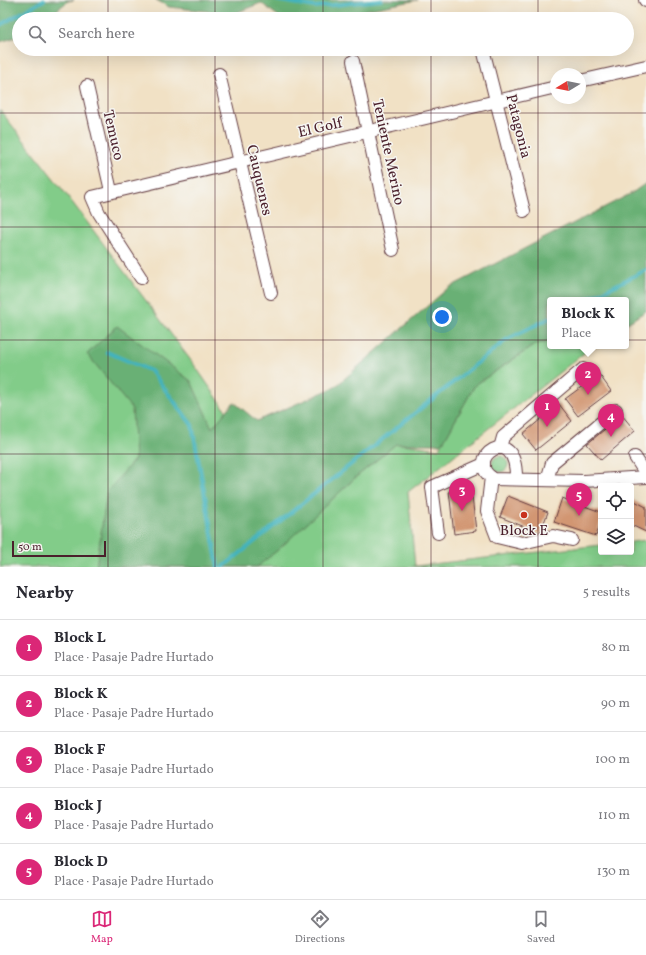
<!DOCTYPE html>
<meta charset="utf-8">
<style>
body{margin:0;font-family:Vollkorn,serif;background:#f2f2f3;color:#2b2b33}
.controls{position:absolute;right:12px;bottom:12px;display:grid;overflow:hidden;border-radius:4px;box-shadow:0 4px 16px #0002}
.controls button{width:36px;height:36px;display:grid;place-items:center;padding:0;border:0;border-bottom:1px solid #e1e1e2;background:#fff;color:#2b2b33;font:20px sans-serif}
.compass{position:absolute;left:550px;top:68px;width:36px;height:36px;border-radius:50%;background:#fff;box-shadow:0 4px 16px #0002;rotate:260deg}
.scale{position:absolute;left:12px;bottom:10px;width:94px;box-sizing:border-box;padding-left:4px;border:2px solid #4a1f2b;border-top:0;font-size:11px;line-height:14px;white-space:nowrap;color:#4a1f2b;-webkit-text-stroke:3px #f6f6f2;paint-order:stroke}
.you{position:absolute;left:442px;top:317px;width:14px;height:14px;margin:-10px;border:3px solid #fff;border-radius:50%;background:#1a73e8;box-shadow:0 0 0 6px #1a73e833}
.badge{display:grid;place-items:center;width:26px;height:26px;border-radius:50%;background:#db2777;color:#fff;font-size:13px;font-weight:700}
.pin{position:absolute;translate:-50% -33px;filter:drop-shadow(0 1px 2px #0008)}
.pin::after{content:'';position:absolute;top:21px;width:14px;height:12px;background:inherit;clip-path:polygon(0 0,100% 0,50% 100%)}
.popup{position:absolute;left:547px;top:297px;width:82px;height:52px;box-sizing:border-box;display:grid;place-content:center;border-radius:4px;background:#fff;filter:drop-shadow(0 1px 3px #0005);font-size:13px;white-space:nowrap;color:#7c7c81}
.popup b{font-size:15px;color:#2b2b33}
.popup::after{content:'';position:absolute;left:50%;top:100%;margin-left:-8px;border:8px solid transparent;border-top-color:#fff}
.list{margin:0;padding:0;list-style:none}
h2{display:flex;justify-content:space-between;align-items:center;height:52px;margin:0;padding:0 16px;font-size:17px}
h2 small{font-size:13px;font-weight:400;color:#7c7c81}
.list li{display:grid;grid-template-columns:26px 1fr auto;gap:12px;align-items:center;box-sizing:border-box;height:56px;padding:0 16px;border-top:1px solid #e1e1e2}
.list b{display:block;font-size:15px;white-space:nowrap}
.list p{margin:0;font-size:13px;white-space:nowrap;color:#7c7c81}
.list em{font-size:13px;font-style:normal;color:#7c7c81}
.icon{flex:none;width:22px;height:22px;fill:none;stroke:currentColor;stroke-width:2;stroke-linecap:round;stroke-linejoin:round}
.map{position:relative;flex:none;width:646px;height:567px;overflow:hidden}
.search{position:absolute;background:#fff;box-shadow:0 4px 16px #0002;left:12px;right:12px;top:12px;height:44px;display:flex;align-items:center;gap:10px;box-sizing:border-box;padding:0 14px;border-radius:22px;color:#7c7c81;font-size:15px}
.sheet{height:332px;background:#fff}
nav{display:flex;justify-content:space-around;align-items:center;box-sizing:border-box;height:56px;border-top:1px solid #e1e1e2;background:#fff;font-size:11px;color:#7c7c81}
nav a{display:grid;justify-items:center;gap:2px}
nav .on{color:#db2777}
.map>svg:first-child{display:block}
.green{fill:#82cc89;stroke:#66765a}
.forest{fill:#69b075;stroke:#5a6850}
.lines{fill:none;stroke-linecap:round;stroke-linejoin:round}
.stream{stroke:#43b3bd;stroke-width:4}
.building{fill:#d29672}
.minor-casing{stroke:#633c42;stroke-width:14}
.minor{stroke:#fff;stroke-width:12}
.grid{fill:none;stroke:#4a1f2b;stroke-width:1;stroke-opacity:0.55}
.poi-dot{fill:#c8321e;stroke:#f6f6f2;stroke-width:1.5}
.labels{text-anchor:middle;stroke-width:3;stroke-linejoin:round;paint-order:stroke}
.street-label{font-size:15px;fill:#4a1f2b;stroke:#f6f6f2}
.poi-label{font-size:15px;fill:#4a1f2b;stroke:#f6f6f2}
</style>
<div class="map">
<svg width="646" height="567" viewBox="0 0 646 567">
<rect width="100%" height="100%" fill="#f6f6f2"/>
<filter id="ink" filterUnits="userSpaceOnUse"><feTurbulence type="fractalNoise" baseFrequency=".025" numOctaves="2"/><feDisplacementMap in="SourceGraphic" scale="8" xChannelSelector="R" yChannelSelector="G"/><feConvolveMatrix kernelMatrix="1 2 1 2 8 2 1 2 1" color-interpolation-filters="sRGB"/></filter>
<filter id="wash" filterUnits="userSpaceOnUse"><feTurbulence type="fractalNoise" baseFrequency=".012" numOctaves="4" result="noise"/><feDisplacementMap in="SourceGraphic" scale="16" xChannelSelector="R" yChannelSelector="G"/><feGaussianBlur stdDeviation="0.9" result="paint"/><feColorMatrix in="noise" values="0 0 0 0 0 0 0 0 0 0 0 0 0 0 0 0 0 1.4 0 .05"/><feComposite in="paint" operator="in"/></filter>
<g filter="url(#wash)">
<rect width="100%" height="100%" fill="#f1e1c5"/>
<!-- green -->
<g class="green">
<polygon points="0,110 66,194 195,366 305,524 355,478 396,443 439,449 475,385 536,344 550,342 550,346 593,346 408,492 415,566 601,545 601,552 631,552 631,542 646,540 646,567 0,567"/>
<circle cx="500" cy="464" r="8"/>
</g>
<!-- forest -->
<g class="forest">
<polygon points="0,0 74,0 68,1 46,19 19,19 19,36 0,42"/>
<polygon points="156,0 418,0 319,19 282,19 261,3 233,14 169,7"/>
<polygon points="646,183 646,311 626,324 626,300 550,300 550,342 536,344 475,385 442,444 396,444 355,478 279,549 257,567 96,567 107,492 135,459 132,409 87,354 117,326 191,381 212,428 234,402 257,421 335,387 448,288 632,193"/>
</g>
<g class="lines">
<!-- stream -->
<g class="stream">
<polyline points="276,0 315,7 381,0"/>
<polyline points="0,25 44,0"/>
<polyline points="586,300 646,270"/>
<polyline points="107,352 151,371 192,425 218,567"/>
<polyline points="223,567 506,340 550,318"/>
</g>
</g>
<g id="blocks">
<!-- building -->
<g class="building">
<polygon points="599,374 611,391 578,416 565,399"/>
<polygon points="559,404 572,421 536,450 523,434"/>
<polygon points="622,415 635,431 601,460 587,444"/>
<polygon points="471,488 476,531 454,534 449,491"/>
<polygon points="508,496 548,512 540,533 500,517"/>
<polygon points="562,498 601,512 601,521 596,536 554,522"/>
<polygon points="631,499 646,507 646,532 631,525"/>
</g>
</g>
</g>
<g filter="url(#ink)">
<use href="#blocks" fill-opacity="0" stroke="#633c42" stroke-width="1"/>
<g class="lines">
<!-- minor casing -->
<g class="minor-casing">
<g id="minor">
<polyline points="645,0 646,1"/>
<polyline points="483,49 524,211"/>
<polyline points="353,61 393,250"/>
<polyline points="219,74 271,293"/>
<polyline points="580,81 646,66"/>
<polyline points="87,86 111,191"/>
<polyline points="141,278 99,213 92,197 556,87"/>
<polyline points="500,448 503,437 583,369"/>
<polyline points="635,457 646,474"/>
<polyline points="491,477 487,511 497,537 522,543 553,536 572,540"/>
<path d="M516 479C517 419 461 461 494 479L584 481 646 477"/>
<polyline points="547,480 552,463 616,410"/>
<polyline points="438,533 432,487 484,464"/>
</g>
</g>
<!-- minor -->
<use href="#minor" class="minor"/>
</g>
</g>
<!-- grid -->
<path class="grid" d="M108 0V19M215 0V19M323 0V19M431 0V19M538 0V19M108 49V567M215 49V567M323 49V567M431 49V567M538 49V567M0 113H646M0 227H646M0 340H646M0 454H646"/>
<!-- markers -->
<circle class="poi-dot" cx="524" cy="515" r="4"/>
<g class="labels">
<!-- street labels -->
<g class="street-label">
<text transform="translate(519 126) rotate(76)" y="5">Patagonia</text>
<text transform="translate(320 127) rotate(-13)" y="5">El Golf</text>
<text transform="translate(114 135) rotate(77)" y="5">Temuco</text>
<text transform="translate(389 152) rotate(78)" y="5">Teniente Merino</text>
<text transform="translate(260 180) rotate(77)" y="5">Cauquenes</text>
</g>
<!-- poi labels -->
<g class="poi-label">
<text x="524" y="535">Block E</text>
</g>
</g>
</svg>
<div class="controls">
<button><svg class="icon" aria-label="locate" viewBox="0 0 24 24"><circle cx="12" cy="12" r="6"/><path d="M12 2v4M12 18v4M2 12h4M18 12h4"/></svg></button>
<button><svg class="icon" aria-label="layers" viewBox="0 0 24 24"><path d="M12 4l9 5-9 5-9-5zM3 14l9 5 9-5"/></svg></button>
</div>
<svg class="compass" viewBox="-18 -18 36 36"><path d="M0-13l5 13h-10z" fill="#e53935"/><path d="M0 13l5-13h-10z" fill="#7c7c81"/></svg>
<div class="scale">50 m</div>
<div class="you"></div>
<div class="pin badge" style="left:547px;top:427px">1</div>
<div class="pin badge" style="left:588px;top:395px">2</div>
<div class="popup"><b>Block K</b>Place</div>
<div class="pin badge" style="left:462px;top:511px">3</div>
<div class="pin badge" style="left:611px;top:437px">4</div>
<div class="pin badge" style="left:579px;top:516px">5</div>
<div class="search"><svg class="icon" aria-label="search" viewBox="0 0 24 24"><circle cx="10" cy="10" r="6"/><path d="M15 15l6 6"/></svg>Search here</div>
</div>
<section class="sheet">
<h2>Nearby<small>5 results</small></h2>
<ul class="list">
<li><span class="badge">1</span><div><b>Block L</b><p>Place · Pasaje Padre Hurtado</p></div><em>80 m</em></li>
<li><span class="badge">2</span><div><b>Block K</b><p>Place · Pasaje Padre Hurtado</p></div><em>90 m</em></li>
<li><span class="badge">3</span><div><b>Block F</b><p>Place · Pasaje Padre Hurtado</p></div><em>100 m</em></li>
<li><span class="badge">4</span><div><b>Block J</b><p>Place · Pasaje Padre Hurtado</p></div><em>110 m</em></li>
<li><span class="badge">5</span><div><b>Block D</b><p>Place · Pasaje Padre Hurtado</p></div><em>130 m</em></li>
</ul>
</section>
<nav>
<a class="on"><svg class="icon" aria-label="map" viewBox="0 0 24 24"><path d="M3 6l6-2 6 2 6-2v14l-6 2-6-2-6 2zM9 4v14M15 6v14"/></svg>Map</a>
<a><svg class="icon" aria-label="directions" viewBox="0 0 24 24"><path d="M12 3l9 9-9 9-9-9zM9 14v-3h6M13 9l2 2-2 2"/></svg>Directions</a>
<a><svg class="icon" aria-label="saved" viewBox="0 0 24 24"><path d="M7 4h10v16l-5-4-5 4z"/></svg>Saved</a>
</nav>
